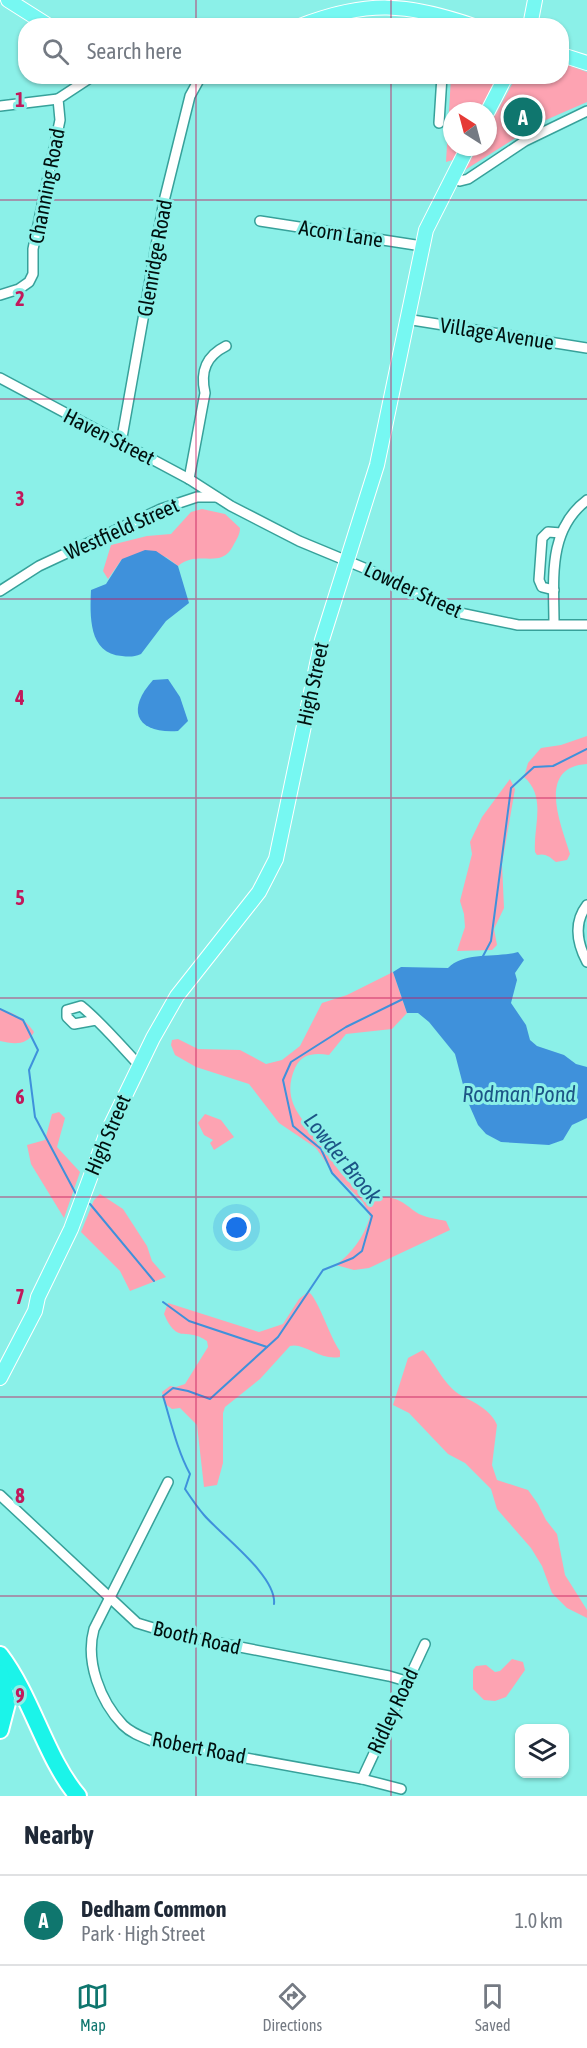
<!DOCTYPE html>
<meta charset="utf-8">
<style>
body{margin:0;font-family:"Asap Condensed",sans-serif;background:#f2f2f3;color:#1f2937}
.controls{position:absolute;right:18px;bottom:18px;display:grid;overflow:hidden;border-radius:12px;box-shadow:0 2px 4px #0004}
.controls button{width:54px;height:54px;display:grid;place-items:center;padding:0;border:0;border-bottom:2px solid #e0e1e3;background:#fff;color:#1f2937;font:30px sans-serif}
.compass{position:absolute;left:443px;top:102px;width:54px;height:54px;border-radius:50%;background:#fff;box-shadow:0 2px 4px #0004;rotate:324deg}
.you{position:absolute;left:237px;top:1228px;width:21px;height:21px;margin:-15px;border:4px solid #fff;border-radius:50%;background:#1a73e8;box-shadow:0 0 0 9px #1a73e833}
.badge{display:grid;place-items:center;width:39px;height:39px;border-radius:50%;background:#0f766e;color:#fff;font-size:20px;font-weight:700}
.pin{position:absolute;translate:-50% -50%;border:3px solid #fff;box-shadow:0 2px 6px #0006}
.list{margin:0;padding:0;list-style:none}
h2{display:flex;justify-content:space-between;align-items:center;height:78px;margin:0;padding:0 24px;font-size:26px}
h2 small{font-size:20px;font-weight:400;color:#747a83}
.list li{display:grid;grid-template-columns:39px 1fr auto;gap:18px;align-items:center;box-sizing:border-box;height:90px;padding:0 24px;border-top:2px solid #e0e1e3}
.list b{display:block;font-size:22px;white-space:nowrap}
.list p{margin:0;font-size:20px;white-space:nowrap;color:#747a83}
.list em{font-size:20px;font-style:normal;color:#747a83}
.icon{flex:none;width:33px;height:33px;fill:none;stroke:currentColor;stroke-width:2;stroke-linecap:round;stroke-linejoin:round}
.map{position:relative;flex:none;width:587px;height:1796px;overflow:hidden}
.search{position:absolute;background:#fff;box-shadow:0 2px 4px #0004;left:18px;right:18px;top:18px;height:66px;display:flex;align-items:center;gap:15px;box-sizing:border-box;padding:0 21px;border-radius:24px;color:#747a83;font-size:22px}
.sheet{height:168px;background:#fff}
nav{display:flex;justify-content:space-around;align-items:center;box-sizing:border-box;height:84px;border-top:2px solid #e0e1e3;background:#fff;font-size:16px;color:#747a83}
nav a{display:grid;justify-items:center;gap:3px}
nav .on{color:#0f766e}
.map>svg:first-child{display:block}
.green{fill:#fda3b2}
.water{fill:#3f91db}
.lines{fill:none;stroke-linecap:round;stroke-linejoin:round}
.stream{stroke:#3f91db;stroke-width:2}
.minor-casing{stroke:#37a19a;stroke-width:12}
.primary-casing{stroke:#fff;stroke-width:16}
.motorway-casing{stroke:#fff;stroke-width:20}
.minor{stroke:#fff;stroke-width:9}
.primary{stroke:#76f8f2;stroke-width:14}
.motorway{stroke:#1bf4e9;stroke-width:16}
.grid{fill:none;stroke:#c2185b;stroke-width:1.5;stroke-opacity:0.55}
.labels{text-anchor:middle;stroke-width:6;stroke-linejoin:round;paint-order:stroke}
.street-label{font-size:21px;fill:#00100f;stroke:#8bf0e8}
.water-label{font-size:22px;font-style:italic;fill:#1c5586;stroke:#8bf0e8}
.grid-label{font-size:20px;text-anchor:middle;font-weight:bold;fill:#c2185b;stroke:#8bf0e8;stroke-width:6;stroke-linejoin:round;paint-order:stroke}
</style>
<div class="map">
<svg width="587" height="1796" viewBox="0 0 587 1796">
<rect width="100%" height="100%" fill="#8bf0e8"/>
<!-- green -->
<g class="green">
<polygon points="562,63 587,72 587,102 539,123 465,170 478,147 488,147 488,128 516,77 562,76"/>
<polygon points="451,77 497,77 479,111 452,111 452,147 460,147 453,160 446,162"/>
<path d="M202 509 225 514 240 528C240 535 236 540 233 546 221 570 198 549 178 566L166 557 122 559 108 579 103 571 111 545 147 536 171 534 191 512Z"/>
<path d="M587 736V764C536 767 561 825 570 854L567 860 556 862C549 856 545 853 537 855L535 852C533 827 547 797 524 777L528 763 541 748 561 745Z"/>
<polygon points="510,779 515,789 502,864 504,908 494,929 497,945 492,950 457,951 465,927 464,914 460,901 472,854 470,842 482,817"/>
<path d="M393 972 407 1013 392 1029 346 1034 329 1055C315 1053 302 1053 295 1068 280 1102 304 1121 323 1143 328 1149 330 1157 334 1164 341 1174 352 1186 362 1194 370 1201 382 1195 392 1198 404 1201 409 1208 419 1214 427 1218 438 1219 446 1221L450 1230 369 1268 354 1270 336 1265C352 1253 364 1237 370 1217L363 1202 334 1174 316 1148 279 1123 249 1084 196 1067 175 1055 171 1045 172 1040 178 1039 198 1049 240 1050 266 1064 282 1060 300 1046 322 1003 347 995Z"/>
<path d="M0 1009C15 1013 25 1019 34 1032 27 1046 13 1044 0 1041Z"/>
<polygon points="59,1112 65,1118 57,1147 80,1172 64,1218 31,1164 27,1145 45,1140 52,1114"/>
<polygon points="205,1114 221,1120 234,1137 214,1150 210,1143 213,1140 204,1135 198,1123"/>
<polygon points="100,1194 123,1209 147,1246 152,1261 166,1277 130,1291 120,1271 81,1232 94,1200"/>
<path d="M308 1292C317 1295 330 1338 340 1351V1357C320 1361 304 1342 290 1346L260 1379 225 1407 223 1413V1463L217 1485 204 1487 197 1425 180 1408 172 1409 165 1404 162 1392 170 1386 176 1387 185 1384 208 1347 207 1341C186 1326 178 1346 164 1314L168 1303 259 1332 283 1324 299 1299Z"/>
<path d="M423 1350C436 1364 444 1386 462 1396 474 1402 492 1411 497 1425L492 1465 497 1480 528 1490 538 1504 546 1520 557 1534 565 1575 587 1610V1618L567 1608 552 1593 542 1566 531 1548 497 1509 491 1489 465 1463 448 1454 409 1413 393 1405 408 1358Z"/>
<polygon points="512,1659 523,1662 525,1670 506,1697 495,1701 484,1700 473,1689 473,1670 476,1666 486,1665 495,1672 500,1671"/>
</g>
<!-- water -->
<g class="water">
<path d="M145 550 156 551 178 566 189 603 166 621 141 654C134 657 129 657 122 656 88 654 90 615 91 590L106 584 122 559Z"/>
<path d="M168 679 180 697 188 721 178 731C137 734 125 711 153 680Z"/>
<path d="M518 952 524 960 515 973 517 980 511 1003 526 1025 530 1040 537 1046 564 1055 576 1064 587 1067V1118L572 1125 563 1140 549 1145 501 1142 486 1134 478 1125 467 1100 455 1054 429 1022 418 1013H407L393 972 401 967 448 968C464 951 497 958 518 952Z"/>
</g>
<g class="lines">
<!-- stream -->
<g class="stream">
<polyline points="482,958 491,941 511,788 534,767 553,766 587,749"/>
<polyline points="0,1009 23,1020 38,1050 29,1070 35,1117 76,1194"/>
<polyline points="90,1204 154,1281"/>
<polyline points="163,1302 189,1321 267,1347"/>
<path d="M274 1604C277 1576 222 1536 204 1515 197 1507 191 1498 185 1489L190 1474C177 1450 171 1422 163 1396L173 1388 188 1391 210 1399 278 1337 323 1270 353 1258 362 1251 372 1216 332 1173 321 1149 293 1126 283 1080 291 1062 346 1027 403 999"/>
</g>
<!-- minor casing -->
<g class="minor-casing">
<g id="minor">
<polyline points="0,106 58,99"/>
<polyline points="439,123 442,76"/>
<polyline points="451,178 460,181 468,179 525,141 587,111"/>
<polyline points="260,221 422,246"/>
<polyline points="0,295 19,289 29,282 33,274 33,249 60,120 58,99 93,76"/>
<polyline points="406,319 587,348"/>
<polyline points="0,378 189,479 231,506 299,541 393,580 455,612 518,625 587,625"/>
<polyline points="121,443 164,201 190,96 201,76"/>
<path d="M189 479 205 393C200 371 206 356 226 346"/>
<polyline points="554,590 542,587 539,580 542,538 548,532 561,533"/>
<polyline points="0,591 39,566 161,509 197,497 216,497"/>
<path d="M554 624C554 580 547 530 587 500"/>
<path d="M587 905C573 923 577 943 587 962"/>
<path d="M96 1020 74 1024 67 1017V1010L81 1006C102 1023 120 1045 139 1065"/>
<path d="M168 1482 94 1629C85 1661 100 1701 123 1725 131 1733 142 1737 152 1741L362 1779 401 1789"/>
<polyline points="0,1495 137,1623 173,1634 389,1676 406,1681"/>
<polyline points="362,1779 425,1644"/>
</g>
</g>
<!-- primary casing -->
<g class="primary-casing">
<g id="primary">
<polyline points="8,0 49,26"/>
<path d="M300 26C367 0 407 3 474 26"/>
<polyline points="530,26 535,0"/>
<polyline points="562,55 587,63"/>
<polyline points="488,111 506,76"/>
<polyline points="0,1378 35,1311 38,1297 71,1229 106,1135 153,1038 177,996 259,892 276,859 322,640 377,465 426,230 468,147"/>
</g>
</g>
<!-- motorway casing -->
<g class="motorway-casing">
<g id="motorway">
<path d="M0 1655C32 1697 46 1759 78 1796"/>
<polyline points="0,1673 7,1703 0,1730"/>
</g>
</g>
<!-- minor -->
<use href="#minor" class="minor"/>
<!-- primary -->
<use href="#primary" class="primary"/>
<!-- motorway -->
<use href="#motorway" class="motorway"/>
</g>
<!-- grid -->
<path class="grid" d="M196 0V26M391 0V26M196 76V1796M391 76V1796M0 200H587M0 399H587M0 599H587M0 798H587M0 998H587M0 1197H587M0 1397H587M0 1596H587"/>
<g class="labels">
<!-- street labels -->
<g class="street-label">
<text transform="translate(47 186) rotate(-79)" y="7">Channing Road</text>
<text transform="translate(341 234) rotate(9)" y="7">Acorn Lane</text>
<text transform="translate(155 258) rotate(-80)" y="7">Glenridge Road</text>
<text transform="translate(497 334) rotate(9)" y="7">Village Avenue</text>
<text transform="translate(109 437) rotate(27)" y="7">Haven Street</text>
<text transform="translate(122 529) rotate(-24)" y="7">Westfield Street</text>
<text transform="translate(413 590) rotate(25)" y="7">Lowder Street</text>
<text transform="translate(313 684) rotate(-78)" y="7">High Street</text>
<text transform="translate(108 1135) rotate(-67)" y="7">High Street</text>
<text transform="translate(197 1638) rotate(13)" y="7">Booth Road</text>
<text transform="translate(393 1711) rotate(-65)" y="7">Ridley Road</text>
<text transform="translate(199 1748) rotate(11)" y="7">Robert Road</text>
</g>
<!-- water labels -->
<g class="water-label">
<text x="519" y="1102">Rodman Pond</text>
<text transform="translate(343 1158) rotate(51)" y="8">Lowder Brook</text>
</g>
</g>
<g class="grid-label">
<text x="20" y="107">1</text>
<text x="20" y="306">2</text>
<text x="20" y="506">3</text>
<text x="20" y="705">4</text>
<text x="20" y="905">5</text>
<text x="20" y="1104">6</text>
<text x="20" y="1304">7</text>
<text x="20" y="1503">8</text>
<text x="20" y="1703">9</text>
</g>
</svg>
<div class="controls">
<button><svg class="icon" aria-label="layers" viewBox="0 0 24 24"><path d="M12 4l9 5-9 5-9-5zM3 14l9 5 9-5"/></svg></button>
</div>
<svg class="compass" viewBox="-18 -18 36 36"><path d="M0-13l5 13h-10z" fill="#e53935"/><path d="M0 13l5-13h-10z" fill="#747a83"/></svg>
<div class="you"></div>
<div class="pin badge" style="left:523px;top:117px">A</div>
<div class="search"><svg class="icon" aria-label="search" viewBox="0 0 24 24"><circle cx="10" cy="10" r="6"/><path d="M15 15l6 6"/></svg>Search here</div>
</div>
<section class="sheet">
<h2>Nearby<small></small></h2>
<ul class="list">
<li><span class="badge">A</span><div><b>Dedham Common</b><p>Park · High Street</p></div><em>1.0 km</em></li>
</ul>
</section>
<nav>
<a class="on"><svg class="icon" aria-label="map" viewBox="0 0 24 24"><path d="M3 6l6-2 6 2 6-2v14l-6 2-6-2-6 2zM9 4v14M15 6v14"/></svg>Map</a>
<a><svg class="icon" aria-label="directions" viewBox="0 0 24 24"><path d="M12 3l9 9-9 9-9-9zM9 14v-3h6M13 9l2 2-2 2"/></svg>Directions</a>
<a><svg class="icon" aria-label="saved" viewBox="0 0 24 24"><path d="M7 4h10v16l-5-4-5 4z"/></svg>Saved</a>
</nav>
